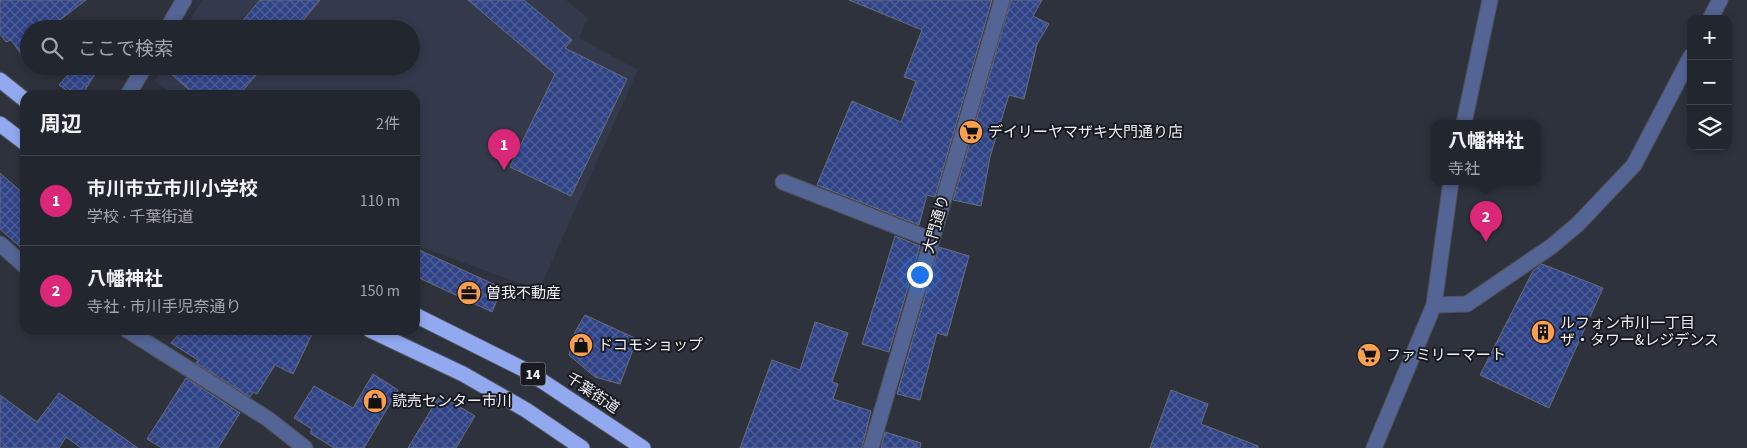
<!DOCTYPE html>
<html lang="ja">
<meta charset="utf-8">
<style>
body{margin:0;font-family:"Source Sans 3","Noto Sans JP",sans-serif;background:#2e323a;color:#f1f3f6}
.controls{position:absolute;right:15px;top:15px;display:grid;overflow:hidden;border-radius:10px;box-shadow:0 2px 8px #0003}
.controls button{width:45px;height:45px;display:grid;place-items:center;padding:0;border:0;border-bottom:1px solid #3f434a;background:#22262e;color:#f1f3f6;font:25px sans-serif}
.you{position:absolute;left:919px;top:274px;width:18px;height:18px;margin:-12px;border:4px solid #fff;border-radius:50%;background:#1a73e8;box-shadow:0 0 0 8px #1a73e833}
.badge{display:grid;place-items:center;width:32px;height:32px;border-radius:50%;background:#db2777;color:#fff;font-size:16px;font-weight:700}
.pin{position:absolute;translate:-50% -41px;filter:drop-shadow(0 1px 2px #0008)}
.pin::after{content:'';position:absolute;top:26px;width:18px;height:15px;background:inherit;clip-path:polygon(0 0,100% 0,50% 100%)}
.popup{position:absolute;left:1431px;top:120px;width:110px;height:65px;box-sizing:border-box;display:grid;place-content:center;border-radius:10px;background:#22262e;filter:drop-shadow(0 1px 4px #0005);font-size:16px;white-space:nowrap;color:#a2a5aa}
.popup b{font-size:19px;color:#f1f3f6}
.popup::after{content:'';position:absolute;left:50%;top:100%;margin-left:-10px;border:10px solid transparent;border-top-color:#22262e}
.list{margin:0;padding:0;list-style:none}
h2{display:flex;justify-content:space-between;align-items:center;height:65px;margin:0;padding:0 20px;font-size:21px}
h2 small{font-size:16px;font-weight:400;color:#a2a5aa}
.list li{display:grid;grid-template-columns:32px 1fr auto;gap:15px;align-items:center;box-sizing:border-box;height:90px;padding:0 20px;border-top:1px solid #3f434a}
.list b{display:block;font-size:19px;white-space:nowrap}
.list p{margin:0;font-size:16px;white-space:nowrap;color:#a2a5aa}
.list em{font-size:16px;font-style:normal;color:#a2a5aa}
.icon{flex:none;width:28px;height:28px;fill:none;stroke:currentColor;stroke-width:2;stroke-linecap:round;stroke-linejoin:round}
.map{position:relative;flex:none;width:1747px;height:448px;overflow:hidden}
.search{position:absolute;background:#22262e;box-shadow:0 2px 8px #0003;left:20px;top:20px;width:400px;height:55px;display:flex;align-items:center;gap:12px;box-sizing:border-box;padding:0 18px;border-radius:28px;color:#a2a5aa;font-size:19px}
.panel{position:absolute;background:#22262e;box-shadow:0 2px 8px #0003;left:20px;top:90px;width:400px;height:245px;border-radius:15px}
.map>svg:first-child{display:block}
.built{fill:#343a4b}
.building{fill:url(#building-cross-hatch);stroke:#686d79}
.lines{fill:none;stroke-linecap:round;stroke-linejoin:round}
.minor-casing{stroke:#4d515b;stroke-width:17}
.highway-casing{stroke:#4d515b;stroke-width:17}
.minor{stroke:#546494;stroke-width:15}
.highway{stroke:#92a9f0;stroke-width:15}
.labels{text-anchor:middle;stroke-width:4;stroke-linejoin:round;paint-order:stroke}
.shield{fill:#181a1f;stroke:#aeb0b7;stroke-width:1}
.shield-label{font-size:14px;font-weight:bold;fill:#eef1f8}
.poi-label{font-size:15px;fill:#eef1f8;stroke:#181a1f;text-anchor:start}
.street-label{font-size:15px;fill:#eef1f8;stroke:#181a1f}
</style>
<div class="map">
<svg width="1747" height="448" viewBox="0 0 1747 448">
<defs>
<pattern id="building-cross-hatch" width="8" height="8" patternUnits="userSpaceOnUse" patternTransform="scale(1.25)"><rect width="8" height="8" fill="#314387"/><path d="M0 0l8 8M0 8l8-8" fill="none" stroke="#4f5f99"/></pattern>
</defs>
<rect width="100%" height="100%" fill="#2e323d"/>
<!-- built -->
<polygon class="built" points="202,0 566,0 588,18 579,38 638,70 539,290 415,245 415,95 174,95 155,81 163,66 411,66 411,29 185,29"/>
<!-- building -->
<g class="building">
<polygon points="0,0 86,0 48,29 29,29 29,65 11,40 6,42 0,34"/>
<polygon points="260,0 320,0 296,29 236,29"/>
<polygon points="468,0 524,0 572,40 565,48 627,79 571,196 510,167 555,74"/>
<polygon points="849,0 992,0 935,197 927,195 919,225 817,185 852,101 901,122 916,81 904,77 922,30"/>
<polygon points="1011,0 1042,0 1033,16 1049,24 1037,44 1024,99 1009,95 990,157 981,206 953,200"/>
<polygon points="76,66 100,66 82,95 74,95 59,85"/>
<polygon points="162,66 264,66 239,95 195,95"/>
<polygon points="0,173 25,195 25,251 0,229"/>
<polygon points="895,236 920,246 889,352 862,344"/>
<polygon points="939,247 969,256 947,336 937,333 920,400 897,394"/>
<polygon points="415,248 502,288 492,312 415,276"/>
<polygon points="1542,264 1603,288 1549,408 1480,375 1533,271"/>
<polygon points="585,315 637,339 620,384 595,377 569,355 575,332"/>
<polygon points="815,322 848,333 832,382 838,384 833,399 871,411 862,448 740,448 772,360 800,370"/>
<polygon points="183,330 314,330 293,374 275,365 257,394 253,392 250,397 196,363 198,360 171,343"/>
<polygon points="373,374 398,390 364,448 334,448 310,433 312,429 294,418 314,386 353,408"/>
<polygon points="186,378 240,413 218,448 162,448 147,439"/>
<polygon points="1171,390 1208,404 1201,424 1258,446 1258,448 1150,448"/>
<polygon points="59,393 138,448 81,448 66,437 59,448 0,448 0,395 37,422"/>
<polygon points="440,395 475,416 456,448 408,448"/>
<polygon points="885,432 921,443 920,448 881,448"/>
</g>
<g class="lines">
<!-- minor casing -->
<g class="minor-casing">
<g id="minor">
<polyline points="1710,19 1720,0"/>
<polyline points="167,29 184,0"/>
<polyline points="128,95 145,66"/>
<polyline points="1464,123 1490,0"/>
<polyline points="783,182 932,240"/>
<polyline points="0,244 25,266"/>
<polyline points="1434,305 1467,304 1552,246 1578,224 1634,165 1691,56"/>
<polyline points="127,330 268,419 305,448"/>
<polyline points="871,448 1002,0"/>
<polyline points="1374,448 1434,305 1451,181"/>
</g>
</g>
<!-- highway casing -->
<g class="highway-casing">
<g id="highway">
<polyline points="0,80 25,100"/>
<polyline points="0,124 25,143"/>
<polyline points="415,315 527,371 643,448"/>
<polyline points="370,330 463,374 526,410 582,448"/>
</g>
</g>
<!-- minor -->
<use href="#minor" class="minor"/>
<!-- highway -->
<use href="#highway" class="highway"/>
</g>
<!-- icons -->
<defs>
<g id="supermarket-disc" transform="scale(1.25)"><circle r="9.5" fill="#fa9f4e" stroke="#181a1f"/><path d="M-6-5.5h2.5l.6 2H6L4.5 2H-2.5L-4.4-4H-6ZM-1.5 3.2a1.3 1.3 0 1 0 .1 0ZM3 3.2a1.3 1.3 0 1 0 .1 0Z" fill="#111"/></g>
<g id="office-disc" transform="scale(1.25)"><circle r="9.5" fill="#fa9f4e" stroke="#181a1f"/><path d="M-6-3h4V-5.5h4V-3h4V5H-6ZM-1-4.5V-3h2v-1.5ZM-6 0V1H6V0Z" fill="#111"/></g>
<g id="building-disc" transform="scale(1.25)"><circle r="9.5" fill="#fa9f4e" stroke="#181a1f"/><path d="M-4-6H4V6H1V3H-1V6H-4ZM-2.5-4.3h1.7v1.8h-1.7ZM.8-4.3h1.7v1.8H.8ZM-2.5-1h1.7V.8h-1.7ZM.8-1h1.7V.8H.8Z" fill="#111"/></g>
<g id="shop-disc" transform="scale(1.25)"><circle r="9.5" fill="#fa9f4e" stroke="#181a1f"/><path d="M-5-2.5h2.3a2.7 3.5 0 0 1 5.4 0H5L5.5 6h-11ZM-1.5-2.5h3a1.5 2.3 0 0 0-3 0Z" fill="#111"/></g>
</defs>
<g fill-rule="evenodd">
<use href="#supermarket-disc" x="971" y="132"/>
<use href="#office-disc" x="469" y="293"/>
<use href="#building-disc" x="1543" y="332"/>
<use href="#shop-disc" x="581" y="345"/>
<use href="#supermarket-disc" x="1369" y="355"/>
<use href="#shop-disc" x="375" y="401"/>
</g>
<g class="labels">
<!-- shield labels -->
<rect class="shield" x="520.5" y="362.5" width="25" height="23" rx="4"/>
<g class="shield-label">
<text x="533" y="379">14</text>
</g>
<!-- poi labels -->
<g class="poi-label">
<text x="988" y="137">デイリーヤマザキ大門通り店</text>
<text x="486" y="298">曽我不動産</text>
<text x="1560" y="328">ルフォン市川一丁目<tspan x="1560" dy="17">ザ・タワー&amp;レジデンス</tspan></text>
<text x="598" y="350">ドコモショップ</text>
<text x="1386" y="360">ファミリーマート</text>
<text x="392" y="406">読売センター市川</text>
</g>
<!-- street labels -->
<g class="street-label">
<text transform="translate(936 224) rotate(-74)" y="5">大門通り</text>
<text transform="translate(593 393) rotate(34)" y="5">千葉街道</text>
</g>
</g>
</svg>
<div class="controls">
<button>+</button>
<button>−</button>
<button><svg class="icon" aria-label="layers" viewBox="0 0 24 24"><path d="M12 4l9 5-9 5-9-5zM3 14l9 5 9-5"/></svg></button>
</div>
<div class="you"></div>
<div class="pin badge" style="left:504px;top:170px">1</div>
<div class="pin badge" style="left:1486px;top:242px">2</div>
<div class="popup"><b>八幡神社</b>寺社</div>
<div class="search"><svg class="icon" aria-label="search" viewBox="0 0 24 24"><circle cx="10" cy="10" r="6"/><path d="M15 15l6 6"/></svg>ここで検索</div>
<section class="panel">
<h2>周辺<small>2件</small></h2>
<ul class="list">
<li><span class="badge">1</span><div><b>市川市立市川小学校</b><p>学校 · 千葉街道</p></div><em>110 m</em></li>
<li><span class="badge">2</span><div><b>八幡神社</b><p>寺社 · 市川手児奈通り</p></div><em>150 m</em></li>
</ul>
</section>
</div>
